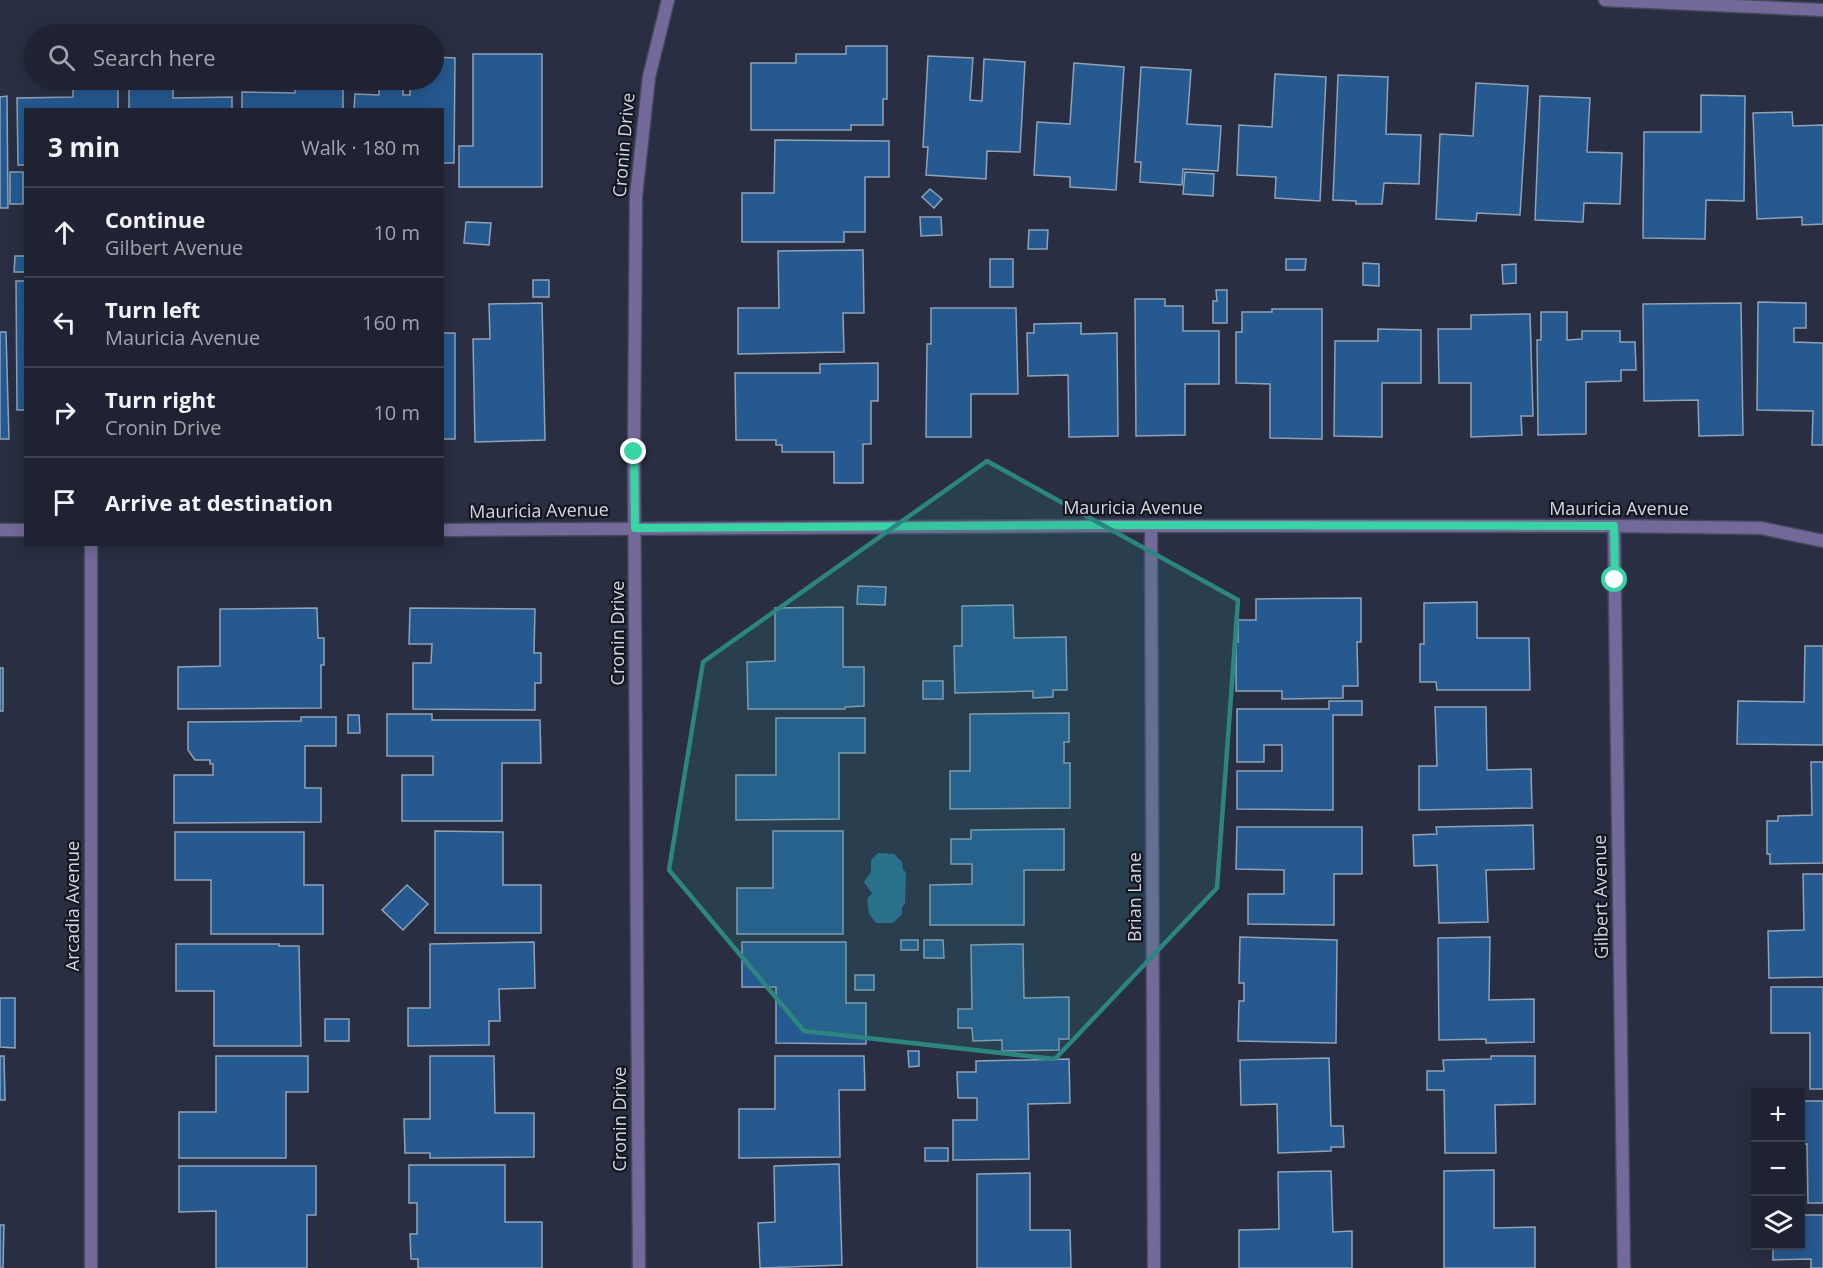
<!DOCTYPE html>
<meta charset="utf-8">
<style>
body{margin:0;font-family:"Open Sans",sans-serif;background:#272a3a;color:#f1f3f6}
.controls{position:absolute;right:18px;bottom:18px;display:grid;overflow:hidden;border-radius:0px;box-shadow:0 3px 15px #0003}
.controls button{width:54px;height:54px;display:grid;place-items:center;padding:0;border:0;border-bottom:2px solid #3c3f4d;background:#1f2232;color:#f1f3f6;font:30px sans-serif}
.stop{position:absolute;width:18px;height:18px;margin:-14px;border:4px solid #39d4a5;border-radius:50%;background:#fff}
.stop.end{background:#39d4a5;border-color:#fff;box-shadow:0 2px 6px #0008}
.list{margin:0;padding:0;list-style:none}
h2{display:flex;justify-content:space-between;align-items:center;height:78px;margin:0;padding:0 24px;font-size:26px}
h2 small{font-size:20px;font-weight:400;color:#a1a4ac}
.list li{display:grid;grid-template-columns:39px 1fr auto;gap:18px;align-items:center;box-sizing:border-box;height:90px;padding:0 24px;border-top:2px solid #3c3f4d}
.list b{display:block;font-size:22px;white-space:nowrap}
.list p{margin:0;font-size:20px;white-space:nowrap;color:#a1a4ac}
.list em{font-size:20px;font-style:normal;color:#a1a4ac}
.icon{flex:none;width:33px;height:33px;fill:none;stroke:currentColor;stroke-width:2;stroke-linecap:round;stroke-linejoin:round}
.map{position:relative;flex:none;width:1823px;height:1268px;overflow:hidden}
.search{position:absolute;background:#1f2232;box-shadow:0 3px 15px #0003;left:24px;top:24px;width:420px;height:66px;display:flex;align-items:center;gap:15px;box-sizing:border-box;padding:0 21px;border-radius:33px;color:#a1a4ac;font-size:22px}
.panel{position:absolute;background:#1f2232;box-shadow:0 3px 15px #0003;left:24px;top:108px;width:420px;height:438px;border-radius:0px}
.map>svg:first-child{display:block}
.water{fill:#286d8c}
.building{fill:#25598f;stroke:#8ea2b8;stroke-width:1.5}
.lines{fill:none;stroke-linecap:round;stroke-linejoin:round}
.minor-casing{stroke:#44495d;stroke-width:15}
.tertiary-casing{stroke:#44495d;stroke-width:15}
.minor{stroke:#746a99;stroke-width:12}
.tertiary{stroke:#746a99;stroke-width:12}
.route{stroke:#39d4a5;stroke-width:8}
.marked{fill:#2c8580;fill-opacity:0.2;stroke:#2c8580;stroke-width:4.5;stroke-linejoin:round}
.labels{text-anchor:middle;stroke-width:4.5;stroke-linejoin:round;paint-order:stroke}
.street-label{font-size:18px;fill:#d3d7e5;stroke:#141720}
</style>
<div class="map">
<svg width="1823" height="1268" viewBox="0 0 1823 1268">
<rect width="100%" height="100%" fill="#292e43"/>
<!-- water -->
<polygon class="water" points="878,853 894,854 902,862 903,869 906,873 905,904 902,907 902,914 893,923 876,923 869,914 867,899 872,893 864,882 871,872 871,860"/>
<!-- building -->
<g class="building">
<polygon points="846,46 887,46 887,99 883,99 883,125 851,125 851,130 751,130 751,63 796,63 796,54 846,54"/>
<polygon points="473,54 542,54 542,187 459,187 459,146 473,146"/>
<polygon points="928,56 973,58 970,100 982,101 984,59 1025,62 1020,152 987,151 986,179 926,175 928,147 923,147"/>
<polygon points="434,57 455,58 454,163 442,163 442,110 354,110 355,94 379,95 379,88 403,88 403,95 410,95 410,80 434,80"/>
<polygon points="1074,63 1124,67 1116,190 1070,187 1070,177 1034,175 1037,122 1070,124"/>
<polygon points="1141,67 1191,70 1187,124 1221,126 1218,171 1183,169 1182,185 1140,182 1141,162 1135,162"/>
<polygon points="1275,74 1326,77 1320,201 1275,198 1276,177 1237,175 1239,125 1272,127"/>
<polygon points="1338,75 1388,77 1386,134 1421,135 1419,184 1384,183 1382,204 1356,204 1356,201 1333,200"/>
<polygon points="73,80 118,80 118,110 26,110 26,165 18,165 17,98 73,97"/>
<polygon points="129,80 173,80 173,98 232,97 232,110 129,110"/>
<polygon points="295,80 343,80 343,110 242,110 242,92 295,93"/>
<polygon points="1476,83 1528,86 1520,215 1477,213 1476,221 1436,219 1440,134 1473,136"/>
<polygon points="1701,95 1745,96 1744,201 1706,200 1705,239 1643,238 1644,132 1701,132"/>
<polygon points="7,96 8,208 0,208 0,97"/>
<polygon points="1540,96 1590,98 1587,152 1622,153 1620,204 1584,203 1583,222 1535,220"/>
<polygon points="1792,112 1793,126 1823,125 1823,224 1802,225 1802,217 1757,219 1753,113"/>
<polygon points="775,140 889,141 889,177 865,177 865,232 844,232 844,242 742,242 742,193 774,193"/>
<rect x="10" y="172" width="13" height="32"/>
<polygon points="1185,172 1214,174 1213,196 1183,194"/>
<polygon points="930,189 942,199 934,208 922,197"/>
<polygon points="920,217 941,217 942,235 921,236"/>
<polygon points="466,222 491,223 489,245 464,243"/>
<polygon points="1029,230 1048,230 1047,249 1028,249"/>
<polygon points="863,250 864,313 843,313 844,352 738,354 738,308 779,308 778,251"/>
<polygon points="15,256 26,256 26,272 14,272"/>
<rect x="990" y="259" width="23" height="28"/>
<polygon points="1286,259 1306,259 1305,270 1286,270"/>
<polygon points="1363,263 1379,264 1379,286 1363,285"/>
<polygon points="1516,264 1516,283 1503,284 1502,265"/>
<rect x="533" y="280" width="16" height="17"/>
<polygon points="16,281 26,281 26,410 17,410"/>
<polygon points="1216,290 1227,290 1227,323 1213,323 1213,301 1217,301"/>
<polygon points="1135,299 1165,299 1165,306 1183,306 1183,331 1219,331 1219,384 1185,384 1185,435 1136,436"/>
<polygon points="1758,302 1806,303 1806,328 1794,328 1794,342 1823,343 1823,445 1812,445 1813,411 1757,410"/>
<polygon points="542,303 545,440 475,442 473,339 490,339 489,304"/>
<polygon points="1741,303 1743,435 1699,436 1698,400 1644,401 1643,304"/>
<polygon points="931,308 1016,308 1018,394 971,394 971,437 926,437 927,344 931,344"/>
<polygon points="1272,309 1322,309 1322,439 1270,438 1270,384 1236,383 1236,332 1242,332 1242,312 1272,312"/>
<polygon points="1541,312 1567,312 1567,340 1582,339 1582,331 1620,331 1620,342 1635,342 1636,370 1621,370 1621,381 1586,382 1586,434 1538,435 1537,340 1541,340"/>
<polygon points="1530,314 1533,416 1521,416 1522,435 1471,437 1471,383 1439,383 1438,329 1471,329 1471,315"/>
<polygon points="1081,323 1081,334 1117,333 1118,436 1069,437 1068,375 1028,376 1027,333 1034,333 1034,324"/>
<polygon points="1378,329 1421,330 1421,383 1382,383 1382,437 1334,436 1335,341 1378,341"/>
<polygon points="0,332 6,332 9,439 0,439"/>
<rect x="442" y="333" width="13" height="106"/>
<polygon points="878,363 878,401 871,401 871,444 863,444 863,483 834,483 834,452 782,452 782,445 776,445 776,440 736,440 735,373 820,373 820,364"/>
<polygon points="858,586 886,587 885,605 857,604"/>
<polygon points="1361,598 1361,642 1357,642 1358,686 1343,686 1343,698 1282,699 1282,691 1236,691 1236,642 1238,642 1238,620 1256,620 1256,599"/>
<polygon points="1477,602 1477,638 1529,638 1530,690 1437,690 1436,682 1420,682 1420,644 1424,644 1424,603"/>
<polygon points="1013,605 1014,638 1066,637 1067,690 1053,690 1053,697 1033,698 1033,691 955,693 954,646 962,646 962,606"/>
<polygon points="843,607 843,667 864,667 864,706 845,707 845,709 748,709 747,662 775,661 775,608"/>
<polygon points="317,608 318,638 324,638 324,665 321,665 321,708 178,709 178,667 220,666 220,609"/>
<polygon points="410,608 535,609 534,653 541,653 541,683 535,683 535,710 413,709 413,663 431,663 432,644 409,644"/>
<polygon points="1805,646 1823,646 1823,745 1737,744 1738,701 1804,702"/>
<rect x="0" y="668" width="3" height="43"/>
<rect x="923" y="681" width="20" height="18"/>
<polygon points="1329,701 1362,701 1362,715 1333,715 1333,810 1237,809 1237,771 1282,771 1282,745 1264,745 1264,762 1237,762 1237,709 1329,709"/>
<polygon points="1435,707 1486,707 1487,770 1531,769 1532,808 1419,810 1419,766 1437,766"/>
<polygon points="1069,713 1069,742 1064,742 1064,763 1070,763 1070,808 950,809 950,771 970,771 970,714"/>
<polygon points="387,714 432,714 432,720 540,720 541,763 502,763 502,821 402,821 402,775 433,775 433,756 387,756"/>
<polygon points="348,715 359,715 360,733 348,733"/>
<polygon points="301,717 336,717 336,746 305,746 305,788 321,788 321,822 174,823 174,775 213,775 213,764 210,764 210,760 195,760 188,750 188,722 301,721"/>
<polygon points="776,718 865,718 865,753 839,753 839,819 736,820 736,775 776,775"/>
<polygon points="1811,762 1823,762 1823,863 1770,864 1770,854 1767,854 1767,821 1778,821 1778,816 1812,815"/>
<polygon points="1533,825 1534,869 1486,870 1488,922 1439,923 1437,865 1414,866 1413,835 1437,834 1436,827"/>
<polygon points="1237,827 1362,827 1362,874 1334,874 1334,925 1248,924 1248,894 1284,894 1284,870 1236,869"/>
<polygon points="1064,829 1064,870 1024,870 1024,925 930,925 930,885 972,884 972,864 951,864 951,839 971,839 971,830"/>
<polygon points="435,831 503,832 503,885 541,885 541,933 435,933"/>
<polygon points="773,831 843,831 843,934 737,934 737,888 773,888"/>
<polygon points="175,832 304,832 304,885 323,885 323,934 211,934 211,880 175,880"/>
<polygon points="1803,874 1823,874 1823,977 1769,978 1768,931 1804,930"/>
<polygon points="407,885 428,904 403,930 382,910"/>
<polygon points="1240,937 1337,940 1336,1043 1238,1041 1239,1001 1244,1001 1244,983 1239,983"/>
<polygon points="1490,937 1489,1000 1534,999 1534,1042 1486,1043 1486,1039 1439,1040 1438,938"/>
<rect x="901" y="940" width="17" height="10"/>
<polygon points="924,940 943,940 944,958 924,958"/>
<polygon points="534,942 535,988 499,989 500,1021 489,1021 489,1045 408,1046 408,1008 430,1008 430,944"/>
<polygon points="742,942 846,942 846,1003 866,1003 866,1044 776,1043 776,987 742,987"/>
<polygon points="176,944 279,944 279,946 299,946 301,1046 214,1046 214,991 176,991"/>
<polygon points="1023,944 1024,998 1069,997 1069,1039 1059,1039 1059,1050 1002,1051 1002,1040 973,1041 972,1028 958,1028 958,1009 972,1009 971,945"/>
<rect x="855" y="975" width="19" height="15"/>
<polygon points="1771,987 1823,987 1823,1089 1810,1089 1810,1033 1771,1033"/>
<polygon points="0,998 15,998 15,1048 0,1047"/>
<rect x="325" y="1019" width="24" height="22"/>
<polygon points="908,1051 919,1051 919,1066 909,1067"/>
<polygon points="0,1056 4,1056 5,1100 0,1100"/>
<polygon points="216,1056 308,1056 308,1092 286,1092 286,1158 179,1158 179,1112 216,1112"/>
<polygon points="430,1056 494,1056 495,1113 534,1113 534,1157 430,1158 430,1153 405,1153 404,1119 430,1119"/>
<polygon points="775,1056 864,1056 865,1090 839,1090 840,1157 739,1158 739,1109 775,1109"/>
<polygon points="1491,1056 1535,1056 1535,1104 1495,1105 1496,1153 1445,1153 1444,1090 1427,1090 1427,1071 1444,1071 1443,1060 1491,1059"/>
<polygon points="1329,1058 1331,1126 1343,1126 1344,1147 1331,1147 1331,1151 1278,1153 1277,1104 1241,1105 1240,1060"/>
<polygon points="1069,1059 1070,1103 1028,1104 1029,1159 953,1160 953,1120 977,1120 977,1098 958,1098 957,1072 976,1072 976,1061"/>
<polygon points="1800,1101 1823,1101 1823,1203 1808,1203 1807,1144 1800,1144"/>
<rect x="925" y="1148" width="23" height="13"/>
<polygon points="839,1164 842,1265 760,1268 758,1223 775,1222 774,1166"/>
<polygon points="409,1165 505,1165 505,1222 542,1222 542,1268 418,1268 418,1259 411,1259 410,1234 417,1234 417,1203 409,1203"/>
<polygon points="179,1166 316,1166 316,1215 307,1215 307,1268 216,1268 216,1211 179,1212"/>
<polygon points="1494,1170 1494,1228 1535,1227 1535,1268 1444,1268 1444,1171"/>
<polygon points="1331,1171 1333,1232 1352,1231 1352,1268 1239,1268 1239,1230 1279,1229 1278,1172"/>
<polygon points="1030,1173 1030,1230 1070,1230 1071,1268 977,1268 977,1174"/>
<polygon points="1800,1215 1823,1215 1823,1268 1811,1268 1811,1259 1773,1260 1773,1246 1800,1246"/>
<polygon points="0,1225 4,1225 3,1268 0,1268"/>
</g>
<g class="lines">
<!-- minor casing -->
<g class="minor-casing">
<g id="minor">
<polyline points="1605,0 1823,10"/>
<polyline points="1151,526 1154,1268"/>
<polyline points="1614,526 1624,1268"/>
<polyline points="0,530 26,530"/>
<polyline points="442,530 1090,526 1614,526 1761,528 1823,541"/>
<polyline points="91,544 91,1268"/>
</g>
</g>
<!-- tertiary casing -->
<g class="tertiary-casing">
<polyline id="tertiary" points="639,1268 634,452 636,196 649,77 668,0"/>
</g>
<!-- minor -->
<use href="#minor" class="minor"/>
<!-- tertiary -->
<use href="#tertiary" class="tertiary"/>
</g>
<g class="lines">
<!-- route -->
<polyline class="route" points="634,452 635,528 1090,525 1614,526 1615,580"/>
</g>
<!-- marked area -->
<path class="marked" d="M987 461 1238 600 1217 888 1055 1059 804 1031 669 870 703 662Z"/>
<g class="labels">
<!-- street labels -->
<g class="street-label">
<text transform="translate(624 145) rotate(-85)" y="6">Cronin Drive</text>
<text x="1133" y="514">Mauricia Avenue</text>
<text x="1619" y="515">Mauricia Avenue</text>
<text transform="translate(539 511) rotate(-1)" y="6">Mauricia Avenue</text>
<text transform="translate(618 633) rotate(-90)" y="6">Cronin Drive</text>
<text transform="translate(1135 897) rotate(-90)" y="6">Brian Lane</text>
<text transform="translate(1601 897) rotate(-91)" y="6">Gilbert Avenue</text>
<text transform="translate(73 906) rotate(-90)" y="6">Arcadia Avenue</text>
<text transform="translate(620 1119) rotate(-90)" y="6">Cronin Drive</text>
</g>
</g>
</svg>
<div class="controls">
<button>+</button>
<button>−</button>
<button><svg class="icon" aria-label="layers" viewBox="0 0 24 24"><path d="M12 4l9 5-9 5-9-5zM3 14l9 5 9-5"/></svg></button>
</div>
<div class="stop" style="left:1615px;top:580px"></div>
<div class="stop end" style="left:634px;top:452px"></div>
<div class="search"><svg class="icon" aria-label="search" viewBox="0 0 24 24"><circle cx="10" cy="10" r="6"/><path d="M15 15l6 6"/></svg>Search here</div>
<section class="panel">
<h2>3 min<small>Walk · 180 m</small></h2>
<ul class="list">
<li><svg class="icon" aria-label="ahead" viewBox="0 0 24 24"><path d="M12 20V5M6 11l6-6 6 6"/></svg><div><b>Continue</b><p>Gilbert Avenue</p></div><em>10 m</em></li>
<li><svg class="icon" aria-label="left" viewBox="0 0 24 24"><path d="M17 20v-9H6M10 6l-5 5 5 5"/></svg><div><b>Turn left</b><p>Mauricia Avenue</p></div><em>160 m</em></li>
<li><svg class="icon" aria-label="right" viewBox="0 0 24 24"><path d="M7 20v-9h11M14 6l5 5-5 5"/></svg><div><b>Turn right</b><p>Cronin Drive</p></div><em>10 m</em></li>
<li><svg class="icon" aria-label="arrive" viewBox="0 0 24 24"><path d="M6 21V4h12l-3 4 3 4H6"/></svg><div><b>Arrive at destination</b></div></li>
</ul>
</section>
</div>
